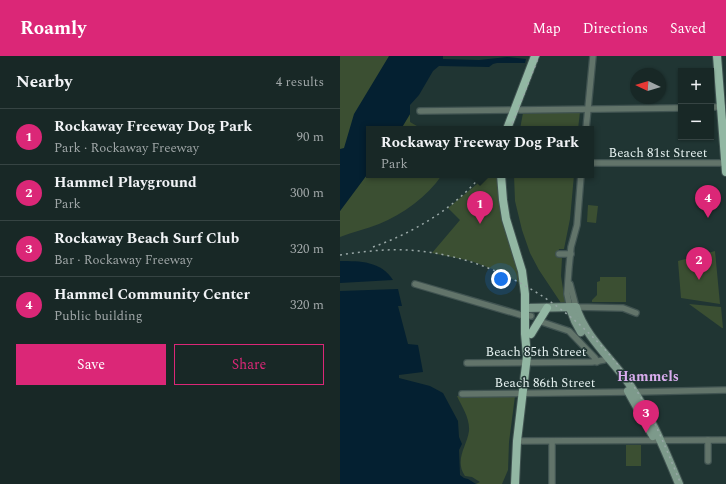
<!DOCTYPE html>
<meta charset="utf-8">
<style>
body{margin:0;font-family:Spectral,serif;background:#253432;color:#f1f3f6}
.controls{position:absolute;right:12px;top:12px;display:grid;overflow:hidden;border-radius:0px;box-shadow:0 1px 3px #0004}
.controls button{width:36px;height:36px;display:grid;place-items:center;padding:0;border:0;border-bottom:1px solid #364443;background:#182826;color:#f1f3f6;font:20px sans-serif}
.compass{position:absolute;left:290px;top:12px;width:36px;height:36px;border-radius:50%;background:#182826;box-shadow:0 1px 3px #0004;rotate:274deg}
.you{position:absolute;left:161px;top:223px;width:14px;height:14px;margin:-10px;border:3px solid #fff;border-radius:50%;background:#1a73e8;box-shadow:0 0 0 6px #1a73e833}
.badge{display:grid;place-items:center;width:26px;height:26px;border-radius:50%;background:#db2777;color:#fff;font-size:13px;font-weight:700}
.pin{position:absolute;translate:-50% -33px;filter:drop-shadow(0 1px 2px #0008)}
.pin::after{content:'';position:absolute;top:21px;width:14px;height:12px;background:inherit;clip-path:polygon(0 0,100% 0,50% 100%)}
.popup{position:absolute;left:26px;top:70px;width:228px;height:52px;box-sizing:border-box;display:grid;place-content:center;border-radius:0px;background:#182826;filter:drop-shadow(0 1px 3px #0005);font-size:13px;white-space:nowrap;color:#9fa6a7}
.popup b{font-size:15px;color:#f1f3f6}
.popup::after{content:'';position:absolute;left:50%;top:100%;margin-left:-8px;border:8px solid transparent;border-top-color:#182826}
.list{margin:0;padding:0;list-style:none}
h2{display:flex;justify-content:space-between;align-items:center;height:52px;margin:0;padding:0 16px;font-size:17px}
h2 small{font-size:13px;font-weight:400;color:#9fa6a7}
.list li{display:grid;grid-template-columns:26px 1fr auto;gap:12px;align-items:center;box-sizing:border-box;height:56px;padding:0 16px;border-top:1px solid #364443}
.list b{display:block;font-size:15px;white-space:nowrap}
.list p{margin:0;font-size:13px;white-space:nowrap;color:#9fa6a7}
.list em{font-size:13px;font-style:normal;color:#9fa6a7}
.actions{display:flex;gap:8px;padding:12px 16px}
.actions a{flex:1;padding:9px 0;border:1px solid #db2777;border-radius:0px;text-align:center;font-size:14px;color:#db2777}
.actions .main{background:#db2777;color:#fff}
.map{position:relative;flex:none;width:386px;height:428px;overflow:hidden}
header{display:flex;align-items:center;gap:24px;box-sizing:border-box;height:56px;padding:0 20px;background:#db2777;color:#fff}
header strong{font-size:19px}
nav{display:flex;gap:22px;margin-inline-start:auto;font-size:14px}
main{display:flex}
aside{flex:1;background:#182826}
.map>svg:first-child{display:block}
.green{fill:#3b4f32}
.water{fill:#042031}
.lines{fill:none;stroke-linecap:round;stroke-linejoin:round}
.street-casing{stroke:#405351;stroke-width:8}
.secondary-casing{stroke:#405351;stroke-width:10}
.primary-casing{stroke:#405351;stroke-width:10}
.street{stroke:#62746a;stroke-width:5.5}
.secondary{stroke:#7d9a8b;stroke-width:8}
.primary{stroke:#92b7a3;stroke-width:8}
.rail{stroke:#98a7a6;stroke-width:1.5;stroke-dasharray:2 4;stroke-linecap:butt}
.labels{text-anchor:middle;stroke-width:3;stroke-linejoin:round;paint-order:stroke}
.street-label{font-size:13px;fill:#e5f1f0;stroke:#203533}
.neighbourhood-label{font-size:14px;font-weight:bold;fill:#d9adee;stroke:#203533}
</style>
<header>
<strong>Roamly</strong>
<nav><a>Map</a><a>Directions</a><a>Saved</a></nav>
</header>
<main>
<aside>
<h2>Nearby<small>4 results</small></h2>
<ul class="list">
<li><span class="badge">1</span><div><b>Rockaway Freeway Dog Park</b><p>Park · Rockaway Freeway</p></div><em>90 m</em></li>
<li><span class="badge">2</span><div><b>Hammel Playground</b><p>Park</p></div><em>300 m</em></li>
<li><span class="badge">3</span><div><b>Rockaway Beach Surf Club</b><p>Bar · Rockaway Freeway</p></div><em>320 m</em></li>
<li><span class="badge">4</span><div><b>Hammel Community Center</b><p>Public building</p></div><em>320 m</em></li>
</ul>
<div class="actions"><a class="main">Save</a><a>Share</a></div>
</aside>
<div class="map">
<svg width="386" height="428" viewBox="0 0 386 428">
<rect width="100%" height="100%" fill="#203533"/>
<!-- green -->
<g class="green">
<polygon points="0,0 55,0 9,93 0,99"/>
<polygon points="240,56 238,73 180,73 183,57"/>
<polygon points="70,58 70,66 82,73 61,73"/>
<path d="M29 116V119H102C87 141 63 158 39 168 26 173 13 176 0 181V155Z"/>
<polygon points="143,119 158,119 161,155 164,171 174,198 182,228 155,214 131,205 92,197 120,164 108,152 137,128"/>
<polygon points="174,119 234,119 230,163 224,193 219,193 218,202 222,202 221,220 225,246 221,247 199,214 190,197 182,174 175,145"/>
<polygon points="248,149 258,150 256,167 247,166"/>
<polygon points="375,195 380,248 341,242 338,205"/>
<polygon points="260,221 286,221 286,246 252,246 252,244 257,239 257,226 260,225"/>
<polygon points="349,248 381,251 383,272 382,272"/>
<path d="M117 340H175L169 386 168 414 162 428H136L140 426 132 421 125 420C114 404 127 390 129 375 130 362 122 351 117 340Z"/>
<rect x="286" y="389" width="15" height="21"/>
</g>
<!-- water -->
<g class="water">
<polygon points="49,0 103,0 103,3 139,4 167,1 186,3 185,7 157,7 153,8 149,11 99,10 93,15 79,39 70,49 70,58 61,73 29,73 29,116 0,155 0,93 4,92 14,58"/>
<path d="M0 205C20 205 41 205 53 224L0 227Z"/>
<polygon points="58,233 62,250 58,250 68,288 78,289 83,316 59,319 59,322 90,330 103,337 118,365 119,381 122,388 119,394 120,419 124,422 128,423 136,428 0,428 0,235"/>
</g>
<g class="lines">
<!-- street casing -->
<g class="street-casing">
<g id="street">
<polyline points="371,51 382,51"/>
<polyline points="180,54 341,52"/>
<polyline points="80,55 174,54"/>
<polyline points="246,73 253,0"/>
<polyline points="251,107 386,107"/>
<polyline points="219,198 231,198"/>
<polyline points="75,228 181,259 191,260"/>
<polyline points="230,228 236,251 283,252 296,257"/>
<polyline points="230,252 227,238 229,211 231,191 237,169 241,119"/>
<polyline points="199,265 229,275 255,302 257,306"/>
<polyline points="127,307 252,306 264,304"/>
<polyline points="295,336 386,334"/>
<polyline points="122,338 289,336"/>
<polyline points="368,384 368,405"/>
<polyline points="177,385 386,384"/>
<polyline points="212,428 212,385"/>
</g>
</g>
<!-- secondary casing -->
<g class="secondary-casing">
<g id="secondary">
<path d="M185 252 236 251C245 281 273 304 290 329 311 360 325 394 339 428"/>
<polyline points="230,252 235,265 241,276"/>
<polyline points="288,335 313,380"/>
</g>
</g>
<!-- primary casing -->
<g class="primary-casing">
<g id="primary">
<polyline points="377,0 386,116"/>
<polyline points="167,73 195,0"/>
<polyline points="161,119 163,144 166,163 182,215 185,238 185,278 187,300 177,385 175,428"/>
<polyline points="191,278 207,252"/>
</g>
</g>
<!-- street -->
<use href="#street" class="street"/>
<!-- secondary -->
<use href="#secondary" class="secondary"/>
<!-- primary -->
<use href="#primary" class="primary"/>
<!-- rail -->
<g class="rail">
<polyline points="170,73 199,0"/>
<path d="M33 191C75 176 113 153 142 119"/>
<path d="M0 199C26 195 52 192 79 195 169 204 253 264 300 340 317 368 328 398 341 428"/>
</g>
</g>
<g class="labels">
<!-- street labels -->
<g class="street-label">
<text x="318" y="101">Beach 81st Street</text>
<text x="196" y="300">Beach 85th Street</text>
<text x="205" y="331">Beach 86th Street</text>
</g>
<!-- neighbourhood labels -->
<g class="neighbourhood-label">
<text x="308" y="325">Hammels</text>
</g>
</g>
</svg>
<div class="controls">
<button>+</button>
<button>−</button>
</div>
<svg class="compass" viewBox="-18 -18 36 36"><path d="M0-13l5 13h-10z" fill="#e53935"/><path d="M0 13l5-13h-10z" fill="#9fa6a7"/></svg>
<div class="you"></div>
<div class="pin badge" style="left:140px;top:168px">1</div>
<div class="popup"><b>Rockaway Freeway Dog Park</b>Park</div>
<div class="pin badge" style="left:359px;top:224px">2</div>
<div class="pin badge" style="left:306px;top:377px">3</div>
<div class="pin badge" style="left:368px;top:162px">4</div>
</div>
</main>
